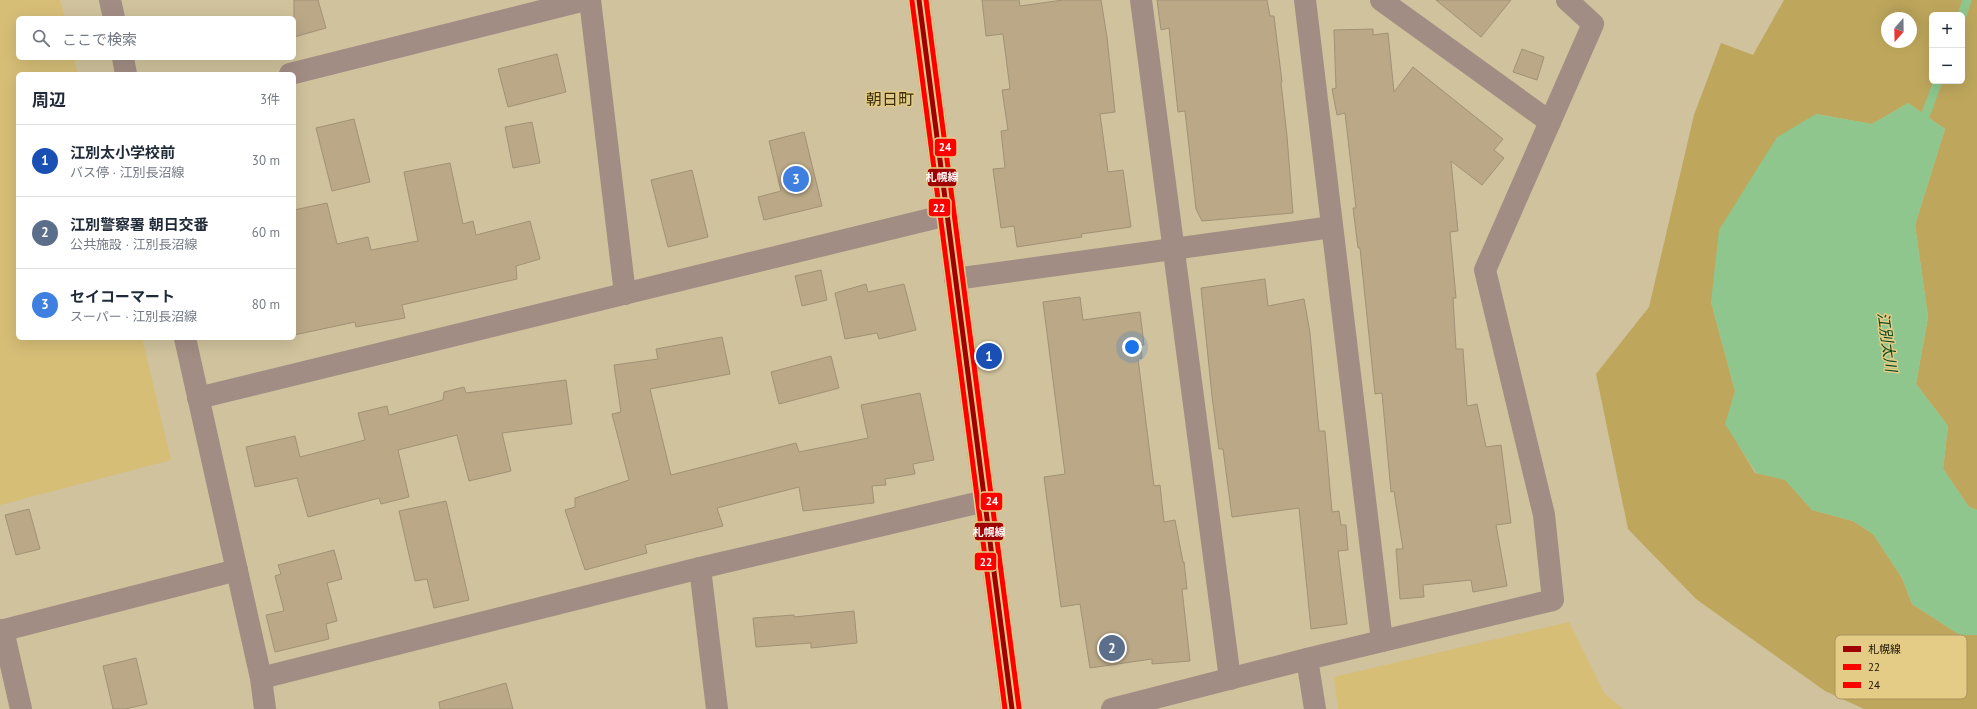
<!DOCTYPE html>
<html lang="ja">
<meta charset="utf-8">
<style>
body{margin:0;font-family:"PT Sans","Noto Sans JP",sans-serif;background:#f2f2f3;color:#1f2937}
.controls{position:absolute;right:12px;top:12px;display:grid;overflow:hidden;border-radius:6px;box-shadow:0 4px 16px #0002}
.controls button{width:36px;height:36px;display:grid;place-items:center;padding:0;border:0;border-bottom:1px solid #e0e1e3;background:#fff;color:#1f2937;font:20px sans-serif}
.compass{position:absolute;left:1881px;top:12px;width:36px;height:36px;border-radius:50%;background:#fff;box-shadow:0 4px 16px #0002;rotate:200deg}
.you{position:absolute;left:1132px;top:347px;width:14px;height:14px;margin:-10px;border:3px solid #fff;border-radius:50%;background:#1a73e8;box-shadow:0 0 0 6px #1a73e833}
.badge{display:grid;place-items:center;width:26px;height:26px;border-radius:50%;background:#0b8043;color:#fff;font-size:13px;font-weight:700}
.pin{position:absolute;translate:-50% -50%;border:2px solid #fff;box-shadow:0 1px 4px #0006}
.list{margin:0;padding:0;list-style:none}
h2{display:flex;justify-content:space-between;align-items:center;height:52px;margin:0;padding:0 16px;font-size:17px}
h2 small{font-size:13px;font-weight:400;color:#747a83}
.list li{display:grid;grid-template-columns:26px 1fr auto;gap:12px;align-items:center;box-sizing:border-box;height:72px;padding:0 16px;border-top:1px solid #e0e1e3}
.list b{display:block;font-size:15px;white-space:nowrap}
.list p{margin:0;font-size:13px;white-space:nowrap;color:#747a83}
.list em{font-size:13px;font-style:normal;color:#747a83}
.icon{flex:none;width:22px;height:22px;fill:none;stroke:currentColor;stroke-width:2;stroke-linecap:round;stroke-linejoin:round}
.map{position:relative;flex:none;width:1977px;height:709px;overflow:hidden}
.search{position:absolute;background:#fff;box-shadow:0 4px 16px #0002;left:16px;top:16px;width:280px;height:44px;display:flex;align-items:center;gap:10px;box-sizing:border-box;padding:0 14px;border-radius:6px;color:#747a83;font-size:15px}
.panel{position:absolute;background:#fff;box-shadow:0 4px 16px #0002;left:16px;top:72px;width:280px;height:268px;border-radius:6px}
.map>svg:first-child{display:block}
.green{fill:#d6be77}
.forest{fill:#bea75c;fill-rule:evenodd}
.water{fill:#8ec68d}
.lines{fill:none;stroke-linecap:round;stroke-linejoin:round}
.stream{stroke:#8ec68d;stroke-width:9}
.building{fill:#baa887;stroke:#a19276}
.street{stroke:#a28d84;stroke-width:22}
.secondary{stroke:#a08a7d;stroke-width:22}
.bus-1-casing{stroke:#e5cc86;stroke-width:8}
.bus-2-casing{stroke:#e5cc86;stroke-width:8}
.bus-3-casing{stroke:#e5cc86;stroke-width:8}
.bus-1{stroke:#a00000;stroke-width:5}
.bus-2{stroke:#f00;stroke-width:5}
.bus-3{stroke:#f00;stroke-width:5}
.labels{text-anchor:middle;stroke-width:3;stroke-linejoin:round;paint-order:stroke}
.water-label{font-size:15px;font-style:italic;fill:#064921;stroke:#e5cc86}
.quarter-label{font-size:16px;fill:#3c300a;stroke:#e5cc86}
.key{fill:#e5cc86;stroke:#a8945e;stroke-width:1}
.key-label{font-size:11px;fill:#1b1200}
.line-badge{stroke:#e5cc86;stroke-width:1.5}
.badge-label{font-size:11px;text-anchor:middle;font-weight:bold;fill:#fff}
</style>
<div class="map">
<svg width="1977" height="709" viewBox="0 0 1977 709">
<rect width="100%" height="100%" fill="#cfc29c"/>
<!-- green -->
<g class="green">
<polygon points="0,0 60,0 65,18 18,18 18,58 74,58 78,74 18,74 18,338 142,338 171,460 0,505"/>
<polygon points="1569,622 1604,693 1623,709 1338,709 1334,677"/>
</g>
<!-- forest -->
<path class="forest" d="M1784 0H1977V510L1969 507 1943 469 1948 426 1916 384 1928 317 1915 225 1945 129 1908 103 1872 124 1816 114 1711 302 1735 391 1726 424 1755 473 1785 479 1812 510 1853 521 1873 534 1902 578 1912 604 1960 635H1977V709H1864L1825 691 1696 599 1628 529 1596 374 1649 307 1694 115 1721 43 1753 55ZM1932 15H1962V81H1932ZM1887 18H1911V42H1887Z"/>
<!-- water -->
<polygon class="water" points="1908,103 1945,129 1915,225 1928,317 1916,384 1948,426 1943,469 1969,507 1977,510 1977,635 1960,635 1912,604 1902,578 1873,534 1853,521 1812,510 1785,480 1756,473 1725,424 1735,391 1711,302 1719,230 1777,137 1816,114 1872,124"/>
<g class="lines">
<!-- stream -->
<g class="stream">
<polyline points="1962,15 1967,0"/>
<polyline points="1921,127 1938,81"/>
</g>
</g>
<!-- building -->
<g class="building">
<polygon points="294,0 318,0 326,28 294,37"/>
<polygon points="982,0 1019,0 1020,6 1063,0 1101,0 1107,37 1115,112 1100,114 1108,172 1123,170 1131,227 1081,234 1082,237 1017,247 1014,226 1001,228 993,169 1005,168 1001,131 1008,130 1002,90 1010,89 1003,34 986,36"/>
<polygon points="1157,0 1267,0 1270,16 1274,16 1282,82 1281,83 1287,136 1293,213 1202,221 1196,209 1185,111 1178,112 1169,28 1161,30"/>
<polygon points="1436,0 1511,0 1481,37"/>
<polygon points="1373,29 1373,35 1388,33 1394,92 1413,67 1503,139 1494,150 1504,158 1482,185 1451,161 1458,231 1450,232 1456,298 1453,298 1456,349 1463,349 1467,406 1477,404 1486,447 1501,445 1511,523 1496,525 1507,586 1473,592 1471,580 1423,585 1424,597 1400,599 1396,549 1403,549 1394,491 1391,492 1382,393 1375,394 1360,248 1358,248 1353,208 1356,208 1345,113 1337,115 1332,89 1336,88 1334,30"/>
<polygon points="1522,49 1544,57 1537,80 1513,72"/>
<polygon points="557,54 566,92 508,107 498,69"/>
<polygon points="354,119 370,182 332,191 316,128"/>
<polygon points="532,122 540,163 513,168 505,127"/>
<polygon points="804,132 822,206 764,220 758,197 781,191 769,141"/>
<polygon points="450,163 463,224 473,221 476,235 530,221 540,259 516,266 517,279 402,305 405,318 356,327 355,322 294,335 294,210 327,203 337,244 368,237 371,250 418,241 404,172"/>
<polygon points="692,170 708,237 668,247 651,180"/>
<polygon points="821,270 827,300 802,306 795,276"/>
<polygon points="1265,279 1268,306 1304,299 1310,333 1319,431 1325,431 1332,512 1339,511 1341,525 1346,525 1348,550 1338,551 1347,624 1311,629 1299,508 1232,517 1223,449 1219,449 1212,396 1201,288"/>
<polygon points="866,284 868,292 904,284 916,330 879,339 877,333 845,339 835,293"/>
<polygon points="1080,297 1083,320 1140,312 1144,345 1141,345 1142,358 1138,359 1154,486 1160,485 1164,522 1175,520 1183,562 1184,562 1187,589 1182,589 1190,661 1152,664 1152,659 1090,668 1080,604 1061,607 1044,477 1065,474 1043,302"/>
<polygon points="722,337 730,374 650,389 671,475 796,443 799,452 868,438 861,405 920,393 934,460 913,464 915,474 885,479 886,485 872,486 874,503 803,511 799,487 717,508 723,526 645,545 647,553 585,570 565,510 575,507 575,498 629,480 612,414 621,412 614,365 658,359 656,349"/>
<polygon points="831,356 839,388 779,404 771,372"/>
<polygon points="566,380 572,424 502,433 511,471 469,481 457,435 398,450 409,497 381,504 379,498 308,517 297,478 255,487 246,447 295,436 300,457 365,440 358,413 387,406 389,415 443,400 444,392 464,387 466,393"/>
<polygon points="446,501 469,600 434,608 427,579 415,581 399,511"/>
<polygon points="29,509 40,549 16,555 5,515"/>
<polygon points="334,550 342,579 327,583 337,621 326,624 329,639 275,652 266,615 284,611 275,576 281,574 278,565"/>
<polygon points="854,611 857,643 811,648 811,643 756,647 753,618 794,615 794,617"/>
<polygon points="136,658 147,704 125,709 113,709 103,666"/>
<polygon points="506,683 513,709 440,709 439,702"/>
</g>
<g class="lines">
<!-- street -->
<g class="street">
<polyline points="110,0 114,18"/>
<polyline points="590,0 625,294"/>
<polyline points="1141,0 1230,679"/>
<polyline points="1305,0 1382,641"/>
<polyline points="1381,0 1550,122"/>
<polyline points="123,58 126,74"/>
<polyline points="290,74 585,0"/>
<polyline points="955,279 1332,227"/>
<polyline points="185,338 261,678 265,709"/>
<polyline points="198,398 947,215"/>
<polyline points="700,568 717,709"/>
<polyline points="3,630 21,709"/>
<polyline points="0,631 237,570"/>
<polyline points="1307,659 1315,709"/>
<polyline points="261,678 700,568 985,501"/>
<polyline points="1112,709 1307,659 1553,600 1544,515 1485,270 1593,24 1567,0"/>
</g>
<!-- secondary -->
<polyline class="secondary" points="919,0 1012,709"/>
<!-- bus-1 casing -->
<g class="bus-1-casing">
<polyline id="bus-1" points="919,0 1012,709"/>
</g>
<!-- bus-2 casing -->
<g class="bus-2-casing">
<polyline id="bus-2" points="912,1 1005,709"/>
</g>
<!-- bus-3 casing -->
<g class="bus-3-casing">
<polyline id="bus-3" points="926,0 1019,708"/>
</g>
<!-- bus-1 -->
<use href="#bus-1" class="bus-1"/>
<!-- bus-2 -->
<use href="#bus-2" class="bus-2"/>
<!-- bus-3 -->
<use href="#bus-3" class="bus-3"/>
</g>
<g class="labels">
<!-- water labels -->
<g class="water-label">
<text transform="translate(1887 342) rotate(82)" y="5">江別太川</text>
</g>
<!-- quarter labels -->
<g class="quarter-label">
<text x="890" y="105">朝日町</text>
</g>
</g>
<!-- legend -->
<rect x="1835" y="635" width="132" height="64" rx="6" class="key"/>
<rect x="1843" y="646" width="18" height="6" fill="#a00000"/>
<rect x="1843" y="664" width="18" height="6" fill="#f00"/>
<rect x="1843" y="682" width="18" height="6" fill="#f00"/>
<g class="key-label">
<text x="1868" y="653">札幌線</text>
<text x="1868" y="671">22</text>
<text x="1868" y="689">24</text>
</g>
<g class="line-badge">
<rect x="934" y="138" width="23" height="19" rx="4" fill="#f00"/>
<rect x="927" y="168" width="30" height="19" rx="4" fill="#a00000"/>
<rect x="928" y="198" width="23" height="19" rx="4" fill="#f00"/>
<rect x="980" y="492" width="23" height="19" rx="4" fill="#f00"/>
<rect x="974" y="522" width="30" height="19" rx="4" fill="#a00000"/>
<rect x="974" y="552" width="23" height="19" rx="4" fill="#f00"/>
</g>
<g class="badge-label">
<text x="945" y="151">24</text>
<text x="942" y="181">札幌線</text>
<text x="939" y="212">22</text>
<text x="992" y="505">24</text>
<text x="989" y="536">札幌線</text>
<text x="986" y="566">22</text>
</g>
</svg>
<div class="controls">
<button>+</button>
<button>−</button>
</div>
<svg class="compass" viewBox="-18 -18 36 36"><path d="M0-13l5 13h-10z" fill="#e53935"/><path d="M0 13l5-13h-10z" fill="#747a83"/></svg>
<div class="you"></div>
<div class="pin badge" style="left:989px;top:356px;background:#1a4fb4">1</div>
<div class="pin badge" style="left:1112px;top:648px;background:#5c6f8a">2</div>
<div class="pin badge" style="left:796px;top:179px;background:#3f7fe0">3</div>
<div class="search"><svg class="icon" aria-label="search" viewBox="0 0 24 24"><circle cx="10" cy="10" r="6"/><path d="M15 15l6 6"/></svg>ここで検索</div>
<section class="panel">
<h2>周辺<small>3件</small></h2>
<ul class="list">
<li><span class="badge" style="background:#1a4fb4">1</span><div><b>江別太小学校前</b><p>バス停 · 江別長沼線</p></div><em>30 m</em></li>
<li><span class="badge" style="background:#5c6f8a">2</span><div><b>江別警察署 朝日交番</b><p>公共施設 · 江別長沼線</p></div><em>60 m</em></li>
<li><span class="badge" style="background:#3f7fe0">3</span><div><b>セイコーマート</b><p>スーパー · 江別長沼線</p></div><em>80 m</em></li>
</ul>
</section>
</div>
